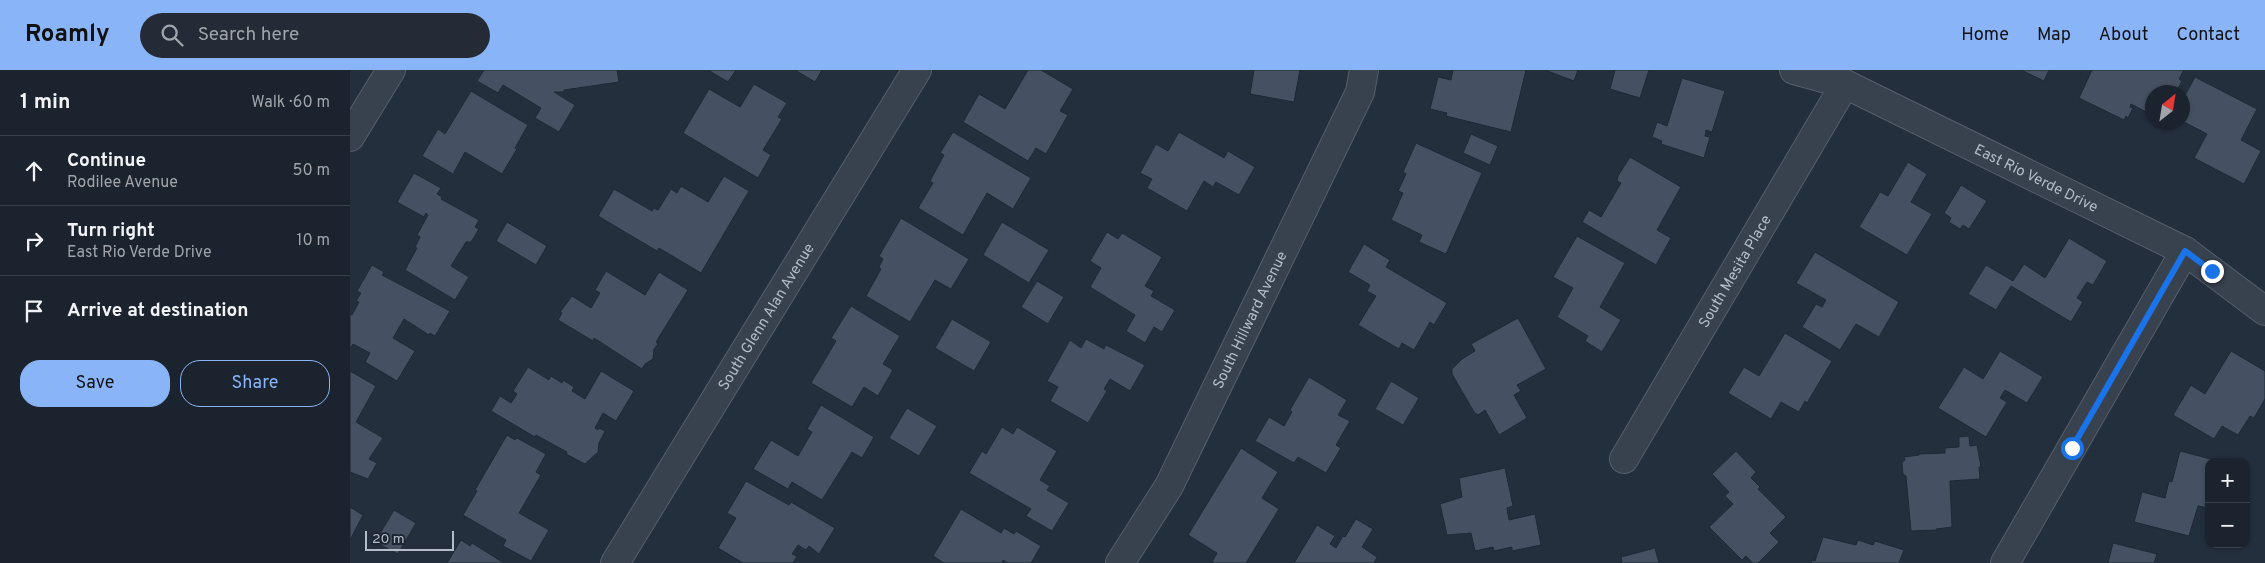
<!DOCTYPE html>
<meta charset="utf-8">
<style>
body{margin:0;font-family:Overpass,sans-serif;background:#242b36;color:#f1f3f6}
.controls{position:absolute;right:15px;bottom:15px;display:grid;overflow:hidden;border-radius:10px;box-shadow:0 1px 4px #0004}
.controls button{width:45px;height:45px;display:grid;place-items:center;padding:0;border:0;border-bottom:1px solid #39404a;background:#1b232e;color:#f1f3f6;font:25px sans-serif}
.compass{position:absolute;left:1795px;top:15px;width:45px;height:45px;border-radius:50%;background:#1b232e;box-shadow:0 1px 4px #0004;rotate:30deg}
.scale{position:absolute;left:15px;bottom:12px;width:89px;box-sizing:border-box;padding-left:5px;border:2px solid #b4bcc9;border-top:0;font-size:14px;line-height:18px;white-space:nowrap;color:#b4bcc9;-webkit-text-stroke:4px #1d2633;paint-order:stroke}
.stop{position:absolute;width:15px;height:15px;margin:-11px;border:4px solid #1a73e8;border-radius:50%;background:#fff}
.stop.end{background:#1a73e8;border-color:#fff;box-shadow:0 1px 5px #0008}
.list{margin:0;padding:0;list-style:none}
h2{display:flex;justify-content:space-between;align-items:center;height:65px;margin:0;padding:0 20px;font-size:21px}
h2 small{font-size:16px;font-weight:400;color:#a0a4aa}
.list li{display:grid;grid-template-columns:32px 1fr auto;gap:15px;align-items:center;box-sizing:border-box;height:70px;padding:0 20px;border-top:1px solid #39404a}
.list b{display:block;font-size:19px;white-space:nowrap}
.list p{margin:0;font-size:16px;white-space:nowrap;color:#a0a4aa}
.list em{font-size:16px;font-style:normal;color:#a0a4aa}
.actions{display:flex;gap:10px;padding:15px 20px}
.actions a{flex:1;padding:11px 0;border:1px solid #8ab4f8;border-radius:20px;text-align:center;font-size:18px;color:#8ab4f8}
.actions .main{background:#8ab4f8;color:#111}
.icon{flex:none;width:28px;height:28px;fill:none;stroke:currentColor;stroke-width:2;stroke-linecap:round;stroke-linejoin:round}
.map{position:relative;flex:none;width:1915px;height:493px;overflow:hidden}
header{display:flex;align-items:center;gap:30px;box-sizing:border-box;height:70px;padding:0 25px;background:#8ab4f8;color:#111}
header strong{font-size:24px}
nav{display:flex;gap:28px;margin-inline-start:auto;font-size:18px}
.search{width:350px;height:45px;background:#242b36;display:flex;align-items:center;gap:12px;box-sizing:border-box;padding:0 18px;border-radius:28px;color:#a0a4aa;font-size:19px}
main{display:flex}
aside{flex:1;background:#1b232e}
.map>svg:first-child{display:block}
.building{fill:#455162;stroke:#1f2835}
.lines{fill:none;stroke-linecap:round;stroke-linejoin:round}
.minor-casing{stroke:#565f6c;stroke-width:30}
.minor{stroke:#38414e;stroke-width:28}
.route{stroke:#1a73e8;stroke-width:6}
.labels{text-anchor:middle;stroke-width:4;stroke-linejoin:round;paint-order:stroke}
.street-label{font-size:15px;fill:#b4bcc9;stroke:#1d2633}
</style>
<header>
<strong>Roamly</strong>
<div class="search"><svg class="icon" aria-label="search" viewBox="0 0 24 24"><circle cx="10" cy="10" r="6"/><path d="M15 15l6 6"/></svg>Search here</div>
<nav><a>Home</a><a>Map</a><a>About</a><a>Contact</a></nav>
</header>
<main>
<aside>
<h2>1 min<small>Walk · 60 m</small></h2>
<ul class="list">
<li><svg class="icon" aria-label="ahead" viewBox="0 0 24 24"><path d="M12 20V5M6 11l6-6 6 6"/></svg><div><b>Continue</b><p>Rodilee Avenue</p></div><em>50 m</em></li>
<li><svg class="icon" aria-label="right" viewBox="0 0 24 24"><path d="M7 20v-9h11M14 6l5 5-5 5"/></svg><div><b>Turn right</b><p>East Rio Verde Drive</p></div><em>10 m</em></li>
<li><svg class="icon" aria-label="arrive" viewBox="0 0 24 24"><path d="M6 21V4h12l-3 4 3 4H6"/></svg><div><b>Arrive at destination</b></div></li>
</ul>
<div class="actions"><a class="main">Save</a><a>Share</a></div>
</aside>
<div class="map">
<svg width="1915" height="493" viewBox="0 0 1915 493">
<rect width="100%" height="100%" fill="#242f3e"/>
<!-- building -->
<g class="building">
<polygon points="134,0 267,0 269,12 214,20 214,22 204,22 225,35 209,62 185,48 191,38 153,15 148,23 127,11"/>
<polygon points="358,0 386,0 378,12"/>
<polygon points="445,0 472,0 465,12"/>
<polygon points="678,0 691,0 723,19 710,41 718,45 696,84 686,78 678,91 613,52 629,24 655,39"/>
<polygon points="904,0 950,0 944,32 900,24"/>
<polygon points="1103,0 1176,0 1161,62 1096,46 1097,43 1080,39 1088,7 1101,10"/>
<polygon points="1195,0 1228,0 1224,11"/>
<polygon points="1265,0 1299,0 1290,28 1260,19"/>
<polygon points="1671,0 1699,0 1694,11"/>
<polygon points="1742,0 1834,0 1829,9 1832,11 1826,22 1802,22 1802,45 1781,34 1780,37 1783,38 1778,48 1776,46 1774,50 1729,28"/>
<polygon points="1845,7 1907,39 1891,70 1911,81 1894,114 1844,88 1857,64 1832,51 1832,31"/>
<polygon points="1332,8 1375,21 1362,62 1356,60 1355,66 1360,67 1354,88 1311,74 1312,71 1302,67 1307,52 1317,56"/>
<polygon points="404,14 437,33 428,47 432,49 413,80 421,85 408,108 333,63 359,19 390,37"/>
<polygon points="121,21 178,55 165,78 167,79 152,104 115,82 103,104 72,86 88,59 95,64"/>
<polygon points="603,62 681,108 663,139 637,123 613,165 568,138 583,113 580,111 594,85 590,83"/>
<polygon points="829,62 874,88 878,81 905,97 889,125 866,112 863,117 854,111 837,141 797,118 802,109 790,103 806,74 818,81"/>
<polygon points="1121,64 1148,76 1140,95 1113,83"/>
<polygon points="1066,73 1132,103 1096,184 1069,172 1072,165 1041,150 1053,123 1048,121 1056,104 1053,102"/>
<polygon points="1280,87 1331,117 1307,160 1321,168 1306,195 1232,152 1239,140 1251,147 1271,113 1267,111 1268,106"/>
<polygon points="1558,92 1577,104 1561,132 1582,144 1557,185 1509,157 1530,122 1538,126"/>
<polygon points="64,103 91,118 87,124 92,127 91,129 129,150 125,157 129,159 121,172 116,172 101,196 119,207 105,230 55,200 67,178 65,177 70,167 67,165 78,145 76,143 74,147 47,132"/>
<polygon points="374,106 399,121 351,203 309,178 307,181 248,146 264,119 302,141 304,138 308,140 321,119 327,123 331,116 358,132"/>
<polygon points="1611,115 1637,131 1619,159 1613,155 1610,159 1599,152 1601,148 1594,143"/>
<polygon points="551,148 619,189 601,219 585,210 560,252 516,226 531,199 529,197 533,189 529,186"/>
<polygon points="157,152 197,176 186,195 146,171"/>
<polygon points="652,152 699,180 679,213 633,185"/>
<polygon points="757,162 768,169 772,163 812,187 795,216 804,221 801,226 825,240 812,262 804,257 795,273 776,261 785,245 740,217 751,198 740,191"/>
<polygon points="1227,166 1275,193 1250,237 1271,250 1252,282 1235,271 1238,266 1207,247 1223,218 1203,207"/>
<polygon points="1719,168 1757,191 1743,215 1737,212 1727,228 1733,232 1721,252 1661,216 1646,240 1618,224 1636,195 1663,211 1674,194 1695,208"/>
<polygon points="1014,174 1040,190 1036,197 1097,233 1084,255 1080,252 1064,280 1052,273 1049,279 1008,255 1026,226 1017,221 1020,215 998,202"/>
<polygon points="1465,182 1549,232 1529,267 1506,254 1490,280 1452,257 1466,234 1472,237 1476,230 1446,213"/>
<polygon points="22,195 34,202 32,205 100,241 85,266 80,263 79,265 54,249 43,268 65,281 47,311 15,292 20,283 3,274 0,279 0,244 2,245 9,232 6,231 11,223 7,221"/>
<polygon points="256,201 295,225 309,202 338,220 306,272 308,274 304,279 303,289 295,294 292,299 244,268 243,271 208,250 212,243 210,242 222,226 241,238 250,223 245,220"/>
<polygon points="687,211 714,227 698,254 671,237"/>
<polygon points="501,236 550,266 533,294 543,300 528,326 514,317 502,337 461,313 486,271 481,268"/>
<polygon points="1168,248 1196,299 1167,315 1171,321 1164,325 1177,348 1149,365 1135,340 1128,345 1124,342 1102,304 1102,299 1112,289 1125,281 1121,274"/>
<polygon points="602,249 641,272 624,301 585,278"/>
<polygon points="1435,263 1482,291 1457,333 1455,331 1449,342 1431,332 1421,349 1378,323 1394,297 1409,306"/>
<polygon points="736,269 754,279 756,275 795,295 780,321 760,309 754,319 757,321 738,353 700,331 708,317 697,311 720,270 731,278"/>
<polygon points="1650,281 1693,307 1677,333 1655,320 1650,328 1657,332 1636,367 1588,338 1614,297 1633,309"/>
<polygon points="1881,281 1915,301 1915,329 1904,348 1900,346 1888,365 1872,356 1864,369 1823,345 1841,315 1855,324"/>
<polygon points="178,297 199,310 201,306 212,313 213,310 224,317 222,321 235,329 251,301 284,321 266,351 253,343 245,358 248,360 249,358 255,361 249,373 248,382 235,394 216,384 217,382 186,365 185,367 141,341 150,326 161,333 167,324 163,321"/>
<polygon points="0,301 26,316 6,352 33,368 19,389 27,393 18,409 0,402"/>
<polygon points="959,307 997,330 988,345 1000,351 986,375 991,378 976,403 948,387 944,393 905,371 919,347 934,356 942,342 940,340"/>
<polygon points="1041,311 1069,328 1053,355 1025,339"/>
<polygon points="471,335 524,367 512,388 502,382 472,430 442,412 438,419 403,399 421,370 448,386 462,362 457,359"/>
<polygon points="557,338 587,356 569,386 539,368"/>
<polygon points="652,357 663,364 667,357 707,381 690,410 700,416 697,420 719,433 702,461 676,446 681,439 619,403 632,381 636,384"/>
<polygon points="157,365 165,370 167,368 196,384 186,402 191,405 169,443 199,460 181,491 153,476 156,470 113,445 127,421 125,420"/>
<polygon points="1619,366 1620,376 1627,375 1631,397 1629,397 1630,409 1600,411 1602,457 1586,459 1587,460 1561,461 1556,406 1553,404 1552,392 1555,390 1554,387 1569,385 1569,384 1595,383 1595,378 1609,377 1609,367"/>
<polygon points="891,378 928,402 912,428 929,439 896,493 864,493 862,492 867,483 838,465"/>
<polygon points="1386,381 1406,402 1401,408 1410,417 1408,419 1436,447 1420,463 1429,472 1408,493 1403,493 1396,486 1392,490 1359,457 1383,434 1375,426 1379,422 1362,404"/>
<polygon points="1830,381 1872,392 1859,392 1859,438 1848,436 1839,466 1784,452 1792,422 1815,428 1819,411 1822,412"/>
<polygon points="1155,398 1163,436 1157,438 1159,450 1185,444 1191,475 1162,481 1162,477 1144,481 1143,477 1125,481 1121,463 1097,465 1090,434 1112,427 1109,408"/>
<polygon points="396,411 439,435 441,432 485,458 469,484 459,476 456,480 448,475 442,484 447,486 443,493 393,493 368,478 386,448 377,443"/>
<polygon points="0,437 13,445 0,470"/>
<polygon points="611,439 651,463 654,458 664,464 666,461 691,476 681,493 658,493 653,490 652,493 594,493 583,486"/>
<polygon points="44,440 66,453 48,484 25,472"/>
<polygon points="1006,449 1023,459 1012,477 1027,487 1024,493 944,493 967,455 985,466 980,474 986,478 993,466 995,467"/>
<polygon points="1473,467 1506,475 1508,470 1523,475 1525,471 1554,480 1549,493 1461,493 1462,490 1465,491"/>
<polygon points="111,470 120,476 122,473 154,493 97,493"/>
<polygon points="1763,473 1807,484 1804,493 1758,493"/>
<polygon points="1305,478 1309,493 1268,493 1272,492 1271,487"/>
</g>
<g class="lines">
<!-- minor casing -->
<g class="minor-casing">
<g id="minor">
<path id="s1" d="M1444 0 1495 14 1835 181 1915 241"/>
<polyline points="0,67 41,0"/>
<path id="s2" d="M1274 389 1495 14"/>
<path id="s3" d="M265 493 567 0"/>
<path id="s4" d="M770 493 819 416 1010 22 1014 0"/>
<polyline points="1655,493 1835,181"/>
</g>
</g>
<!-- minor -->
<use href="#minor" class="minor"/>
</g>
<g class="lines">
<!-- route -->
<polyline class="route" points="1722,378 1835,181 1862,201"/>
</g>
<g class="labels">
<!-- street labels -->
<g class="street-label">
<text dy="5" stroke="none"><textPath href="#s1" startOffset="266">East Rio Verde Drive</textPath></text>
<text dy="5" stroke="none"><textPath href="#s2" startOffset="218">South Mesita Place</textPath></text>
<text dy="5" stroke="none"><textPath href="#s3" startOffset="289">South Glenn Alan Avenue</textPath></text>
<text dy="5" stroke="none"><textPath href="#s4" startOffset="276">South Hillward Avenue</textPath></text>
</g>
</g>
</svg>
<div class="controls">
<button>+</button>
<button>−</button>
</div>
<svg class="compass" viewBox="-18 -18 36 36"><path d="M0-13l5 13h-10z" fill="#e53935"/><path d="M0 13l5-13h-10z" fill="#a0a4aa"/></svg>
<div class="scale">20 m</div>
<div class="stop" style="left:1722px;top:378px"></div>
<div class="stop end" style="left:1862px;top:201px"></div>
</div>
</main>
